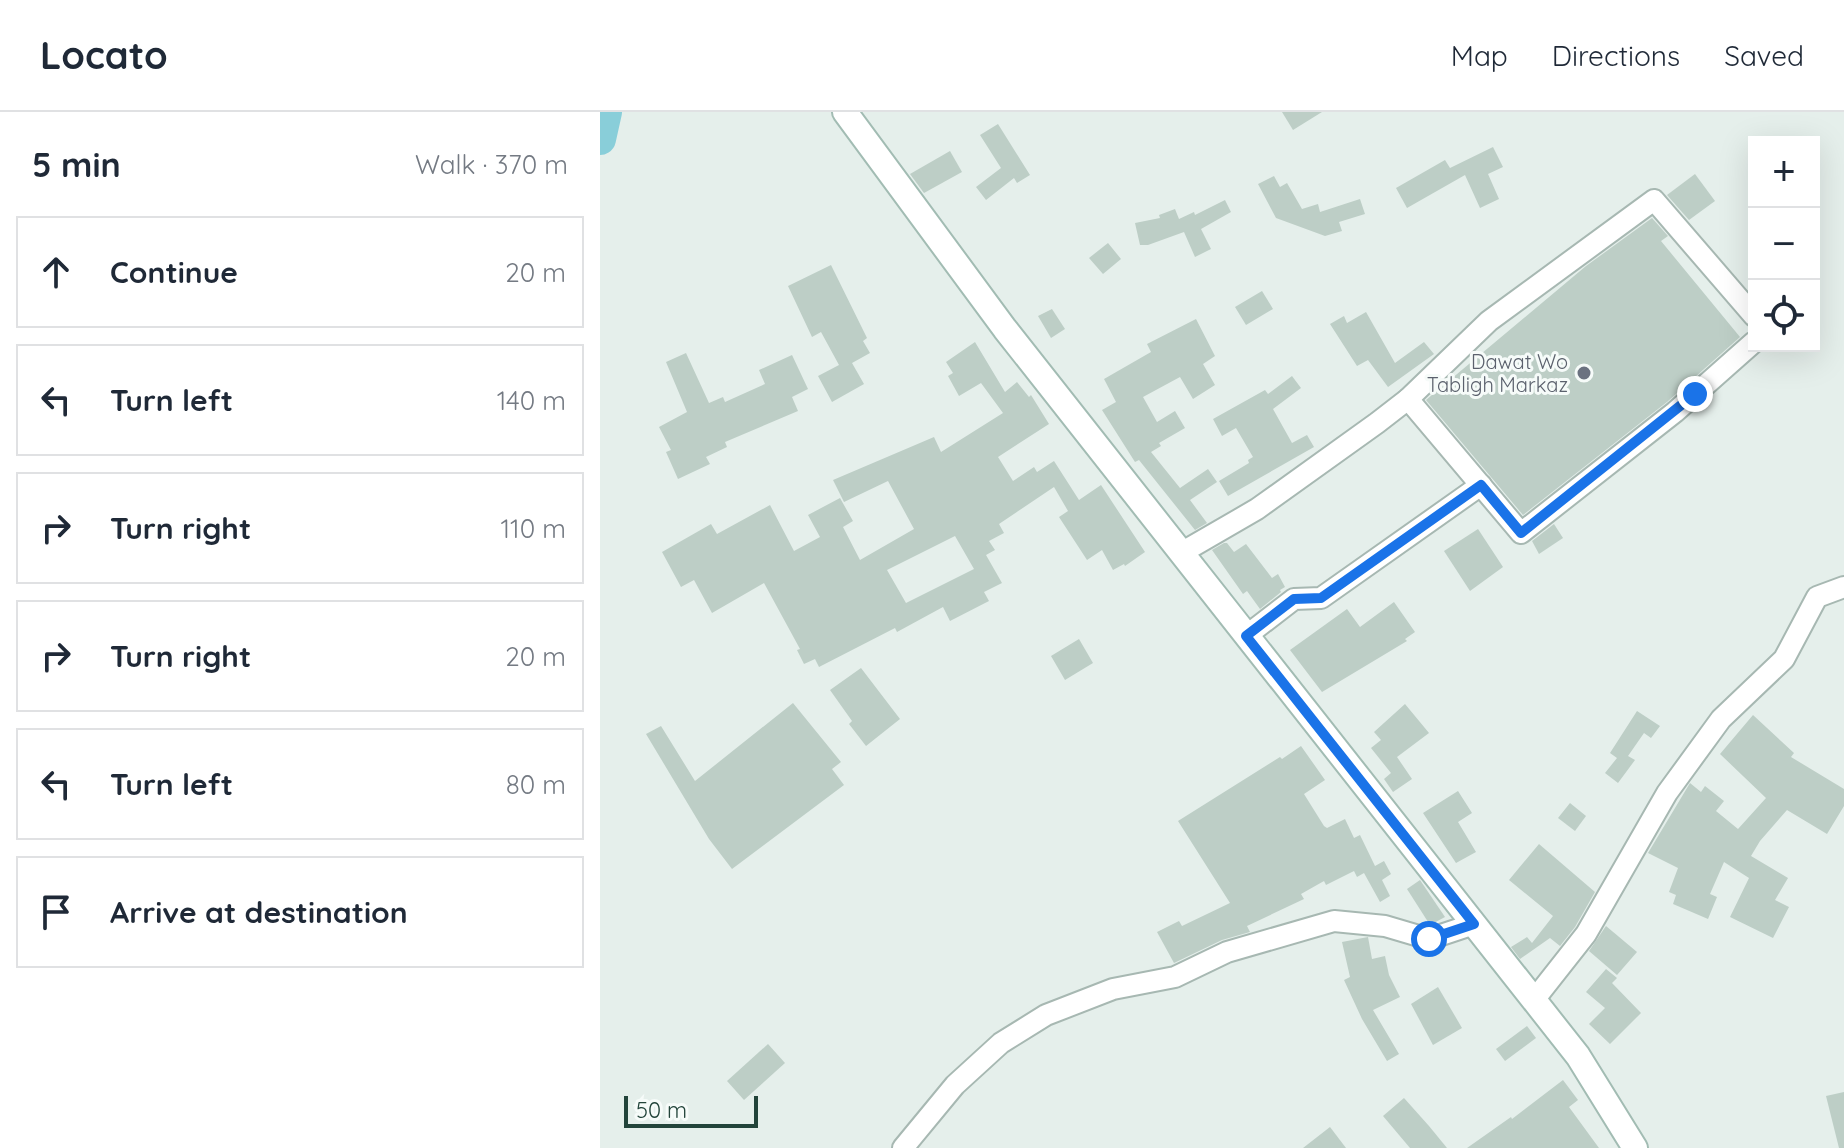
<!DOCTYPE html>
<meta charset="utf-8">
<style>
body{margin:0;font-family:Quicksand,sans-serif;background:#f2f2f3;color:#1f2937}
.controls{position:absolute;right:24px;top:24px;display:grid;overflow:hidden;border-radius:0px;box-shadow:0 8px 32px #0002}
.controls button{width:72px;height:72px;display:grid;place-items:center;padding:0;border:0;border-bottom:2px solid #e0e1e3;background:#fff;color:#1f2937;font:40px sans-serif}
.scale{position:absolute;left:24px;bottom:20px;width:134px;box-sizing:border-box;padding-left:8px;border:4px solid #22443a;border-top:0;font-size:22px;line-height:28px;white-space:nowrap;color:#22443a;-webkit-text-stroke:6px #f6fbf9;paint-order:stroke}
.stop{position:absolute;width:24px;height:24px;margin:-18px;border:6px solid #1a73e8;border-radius:50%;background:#fff}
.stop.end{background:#1a73e8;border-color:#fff;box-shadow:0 2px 8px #0008}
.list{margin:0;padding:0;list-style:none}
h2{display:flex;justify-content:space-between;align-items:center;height:104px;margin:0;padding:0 32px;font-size:34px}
h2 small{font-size:26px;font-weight:400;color:#747a83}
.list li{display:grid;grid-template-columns:52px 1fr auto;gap:24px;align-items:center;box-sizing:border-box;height:112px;margin:0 16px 16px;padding:0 16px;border:2px solid #e0e1e3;border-radius:0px}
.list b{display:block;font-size:30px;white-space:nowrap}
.list em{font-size:26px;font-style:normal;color:#747a83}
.icon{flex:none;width:44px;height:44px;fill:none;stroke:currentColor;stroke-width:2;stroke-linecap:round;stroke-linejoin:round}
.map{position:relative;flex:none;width:1244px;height:1036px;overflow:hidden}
header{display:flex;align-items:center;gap:48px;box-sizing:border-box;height:112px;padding:0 40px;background:#fff;border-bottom:2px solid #e0e1e3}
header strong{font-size:38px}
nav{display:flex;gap:44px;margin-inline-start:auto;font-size:28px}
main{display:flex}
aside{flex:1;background:#fff}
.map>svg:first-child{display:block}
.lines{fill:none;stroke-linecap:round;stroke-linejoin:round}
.river{stroke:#89ced9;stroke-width:32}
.building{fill:#bdcec6;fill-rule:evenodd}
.minor-casing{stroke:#a7b8b2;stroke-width:24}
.secondary-casing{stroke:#a2bcb3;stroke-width:28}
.minor{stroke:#fff;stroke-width:20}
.secondary{stroke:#fff;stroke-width:24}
.route{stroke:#1a73e8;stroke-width:10}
.worship-dot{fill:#6b7280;stroke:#f6fbf9;stroke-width:3}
.labels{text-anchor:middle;stroke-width:6;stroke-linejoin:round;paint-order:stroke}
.worship-label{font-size:20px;fill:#5b616d;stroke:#f6fbf9;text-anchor:end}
</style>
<header>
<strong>Locato</strong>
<nav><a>Map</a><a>Directions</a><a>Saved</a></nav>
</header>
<main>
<aside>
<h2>5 min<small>Walk · 370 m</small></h2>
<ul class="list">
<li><svg class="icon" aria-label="ahead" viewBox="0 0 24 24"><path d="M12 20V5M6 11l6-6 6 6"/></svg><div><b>Continue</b></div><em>20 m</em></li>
<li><svg class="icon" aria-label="left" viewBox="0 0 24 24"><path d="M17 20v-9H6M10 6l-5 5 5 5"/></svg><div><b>Turn left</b></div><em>140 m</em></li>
<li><svg class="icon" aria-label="right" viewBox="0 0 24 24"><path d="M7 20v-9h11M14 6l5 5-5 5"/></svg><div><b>Turn right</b></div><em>110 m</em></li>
<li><svg class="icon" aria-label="right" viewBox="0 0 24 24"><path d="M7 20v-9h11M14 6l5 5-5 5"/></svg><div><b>Turn right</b></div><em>20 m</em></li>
<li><svg class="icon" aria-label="left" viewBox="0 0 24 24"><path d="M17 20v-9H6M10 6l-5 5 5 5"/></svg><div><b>Turn left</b></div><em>80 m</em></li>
<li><svg class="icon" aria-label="arrive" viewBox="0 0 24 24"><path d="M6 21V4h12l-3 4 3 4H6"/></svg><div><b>Arrive at destination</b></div></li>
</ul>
</aside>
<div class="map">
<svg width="1244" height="1036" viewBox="0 0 1244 1036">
<rect width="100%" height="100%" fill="#e5efeb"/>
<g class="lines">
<!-- river -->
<polyline class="river" points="0,27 6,0"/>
</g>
<!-- building -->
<g class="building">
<polygon points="682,0 722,0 693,18"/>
<polygon points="398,12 430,63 417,71 414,66 386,88 376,75 401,56 380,23"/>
<polygon points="893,35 903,55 888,62 899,87 880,96 865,63 807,96 796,76 845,48 850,56"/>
<polygon points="350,39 362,60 324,81 310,62"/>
<polygon points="1095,62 1115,89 1089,108 1067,83"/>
<polygon points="674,64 680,75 687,71 702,97 718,92 720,100 760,87 765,102 739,110 742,119 725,124 676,106 658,72"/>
<polygon points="625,88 631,100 601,117 611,137 595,145 584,120 548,133 540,133 535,111 560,106 559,103 575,97 579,107 594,100 595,103"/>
<polygon points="1052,106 1068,124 1061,129 1140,225 1067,290 923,403 826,288 986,154"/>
<polygon points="508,131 521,147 503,162 489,146"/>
<polygon points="231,153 267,226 263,229 270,241 252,251 264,272 232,290 218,264 239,253 221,220 212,225 188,174"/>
<polygon points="662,179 673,197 646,213 635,195"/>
<polygon points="452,197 465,217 451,226 438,204"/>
<polygon points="766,200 795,251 824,230 834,242 788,275 768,248 757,254 730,212 744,204 747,211"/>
<polygon points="596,207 615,244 603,252 615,273 593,287 580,265 543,285 557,310 575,299 585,316 559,331 561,334 551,340 580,376 608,357 617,370 590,388 607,411 595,418 539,348 535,350 502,298 516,290 504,267 551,240 547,232"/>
<path d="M375 230 405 280 417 270 429 285 431 283 449 312 398 345 413 369 434 355 437 360 454 349 479 388 501 373 545 440 525 454 524 452 513 458 502 438 487 448 459 405 468 399 454 375 399 412 404 421 389 429 395 438 386 443 402 471 384 480 389 489 350 509 343 495 297 520 295 516 219 555 215 547 204 552 197 538 200 537 164 471 112 501 94 468 81 475 62 440 111 412 117 422 170 393 194 439 220 425 208 403 240 386 253 409 243 415 260 448 314 417 288 369 244 390 233 368 334 325 341 340 403 301 381 271 359 284 348 264 353 261 346 250ZM355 424 374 457 306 491 287 458Z"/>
<polygon points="86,241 109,291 123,285 125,290 165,272 159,258 192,243 208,277 192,285 198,299 125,330 127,335 106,345 110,352 78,367 66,340 71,338 59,315 87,300 66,250"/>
<polygon points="692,264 701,276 673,297 692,331 707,323 714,335 628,384 619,369 649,351 648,348 653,345 636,316 622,324 613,307 665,278 668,282"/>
<polygon points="954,412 963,426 939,442 932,429"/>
<polygon points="878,417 903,455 870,479 844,439"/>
<polygon points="624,431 627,431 634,440 646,432 672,466 678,462 685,475 680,478 681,480 660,497 647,479 643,482 612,438"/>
<polygon points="794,490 815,520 805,527 807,529 722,580 690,538 747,497 760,515"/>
<polygon points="479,527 493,551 465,568 451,544"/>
<polygon points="261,556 300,607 266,634 249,612 252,609 230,578"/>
<polygon points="193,591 241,650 232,657 244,673 132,757 109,727 46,622 61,614 95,669"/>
<polygon points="805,592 829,621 797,645 812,667 793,680 784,667 791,661 771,636 781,628 774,620"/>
<polygon points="1037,599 1060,614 1051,626 1044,621 1028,644 1035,648 1018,671 1005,661 1017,646 1010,641"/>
<polygon points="1153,603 1194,641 1191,645 1244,677 1244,694 1227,722 1187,698 1160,729 1151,744 1188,766 1175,788 1189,795 1173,826 1130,805 1149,766 1124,750 1110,782 1117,785 1108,807 1073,792 1076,783 1069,780 1078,756 1048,741 1090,671 1101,680 1105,674 1124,689 1116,699 1138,717 1166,686 1120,642"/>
<polygon points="701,634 725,668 704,682 724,714 727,716 745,707 754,726 760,723 775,754 784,749 791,762 782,768 790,784 780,790 764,761 757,765 754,759 726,773 724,769 701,782 704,787 647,814 650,820 622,828 574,851 557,820 579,809 582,814 630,791 578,709 680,645 682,647"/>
<polygon points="858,679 872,701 858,710 876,740 856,751 823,701"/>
<polygon points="970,691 986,704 975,719 958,706"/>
<polygon points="939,732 995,780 975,815 960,834 950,826 920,847 911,835 927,825 932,831 953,804 909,768"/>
<polygon points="820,768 845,805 830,813 807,777"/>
<polygon points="1006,814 1037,840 1017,863 989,839"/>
<polygon points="768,825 772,847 785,844 789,863 800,885 773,898 799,942 787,949 762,907 744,868 750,865 742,830"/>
<polygon points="1006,857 1017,866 1012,871 1041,901 1010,932 989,912 1005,896 986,880"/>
<polygon points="838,875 862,916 833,933 811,892"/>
<polygon points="927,914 936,926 905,949 896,937"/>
<polygon points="168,932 185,951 144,988 127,969"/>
<polygon points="963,968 978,988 969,995 999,1036 867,1036 911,1005 912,1007"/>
<polygon points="1244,980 1244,1036 1239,1036 1226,984"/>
<polygon points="804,986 829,1014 847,1036 810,1036 783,1004"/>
<polygon points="730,1015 746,1036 703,1036"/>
</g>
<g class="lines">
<!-- minor casing -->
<g class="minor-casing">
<g id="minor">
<polyline points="808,287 921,421 1075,300 1154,230"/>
<polyline points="581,441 657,397 777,311 808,287 889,209 1054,88 1154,204"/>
<polyline points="646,524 694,487 721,486 881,373"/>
<polyline points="934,888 986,822 1067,681 1121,607 1184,547 1217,485 1244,475"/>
<polyline points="303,1036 355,973 401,931 446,903 513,877 575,865 627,840 734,809 785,814 829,827 874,812"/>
</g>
</g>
<!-- secondary casing -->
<g class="secondary-casing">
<polyline id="secondary" points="245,0 405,217 978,944 1035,1036"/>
</g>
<!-- minor -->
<use href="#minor" class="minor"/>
<!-- secondary -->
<use href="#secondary" class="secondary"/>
</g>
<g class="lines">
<!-- route -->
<polyline class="route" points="829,827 874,812 646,524 694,487 721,486 881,373 921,421 1095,282"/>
</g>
<!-- markers -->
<circle class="worship-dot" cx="984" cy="261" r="8"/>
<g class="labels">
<!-- worship labels -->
<g class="worship-label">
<text x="968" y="257">Dawat Wo<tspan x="968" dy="23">Tabligh Markaz</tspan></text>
</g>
</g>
</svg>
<div class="controls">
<button>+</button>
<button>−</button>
<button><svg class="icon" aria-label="locate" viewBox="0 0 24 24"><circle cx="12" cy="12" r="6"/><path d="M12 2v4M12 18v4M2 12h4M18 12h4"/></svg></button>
</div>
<div class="scale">50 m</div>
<div class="stop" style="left:829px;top:827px"></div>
<div class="stop end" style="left:1095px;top:282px"></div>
</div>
</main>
